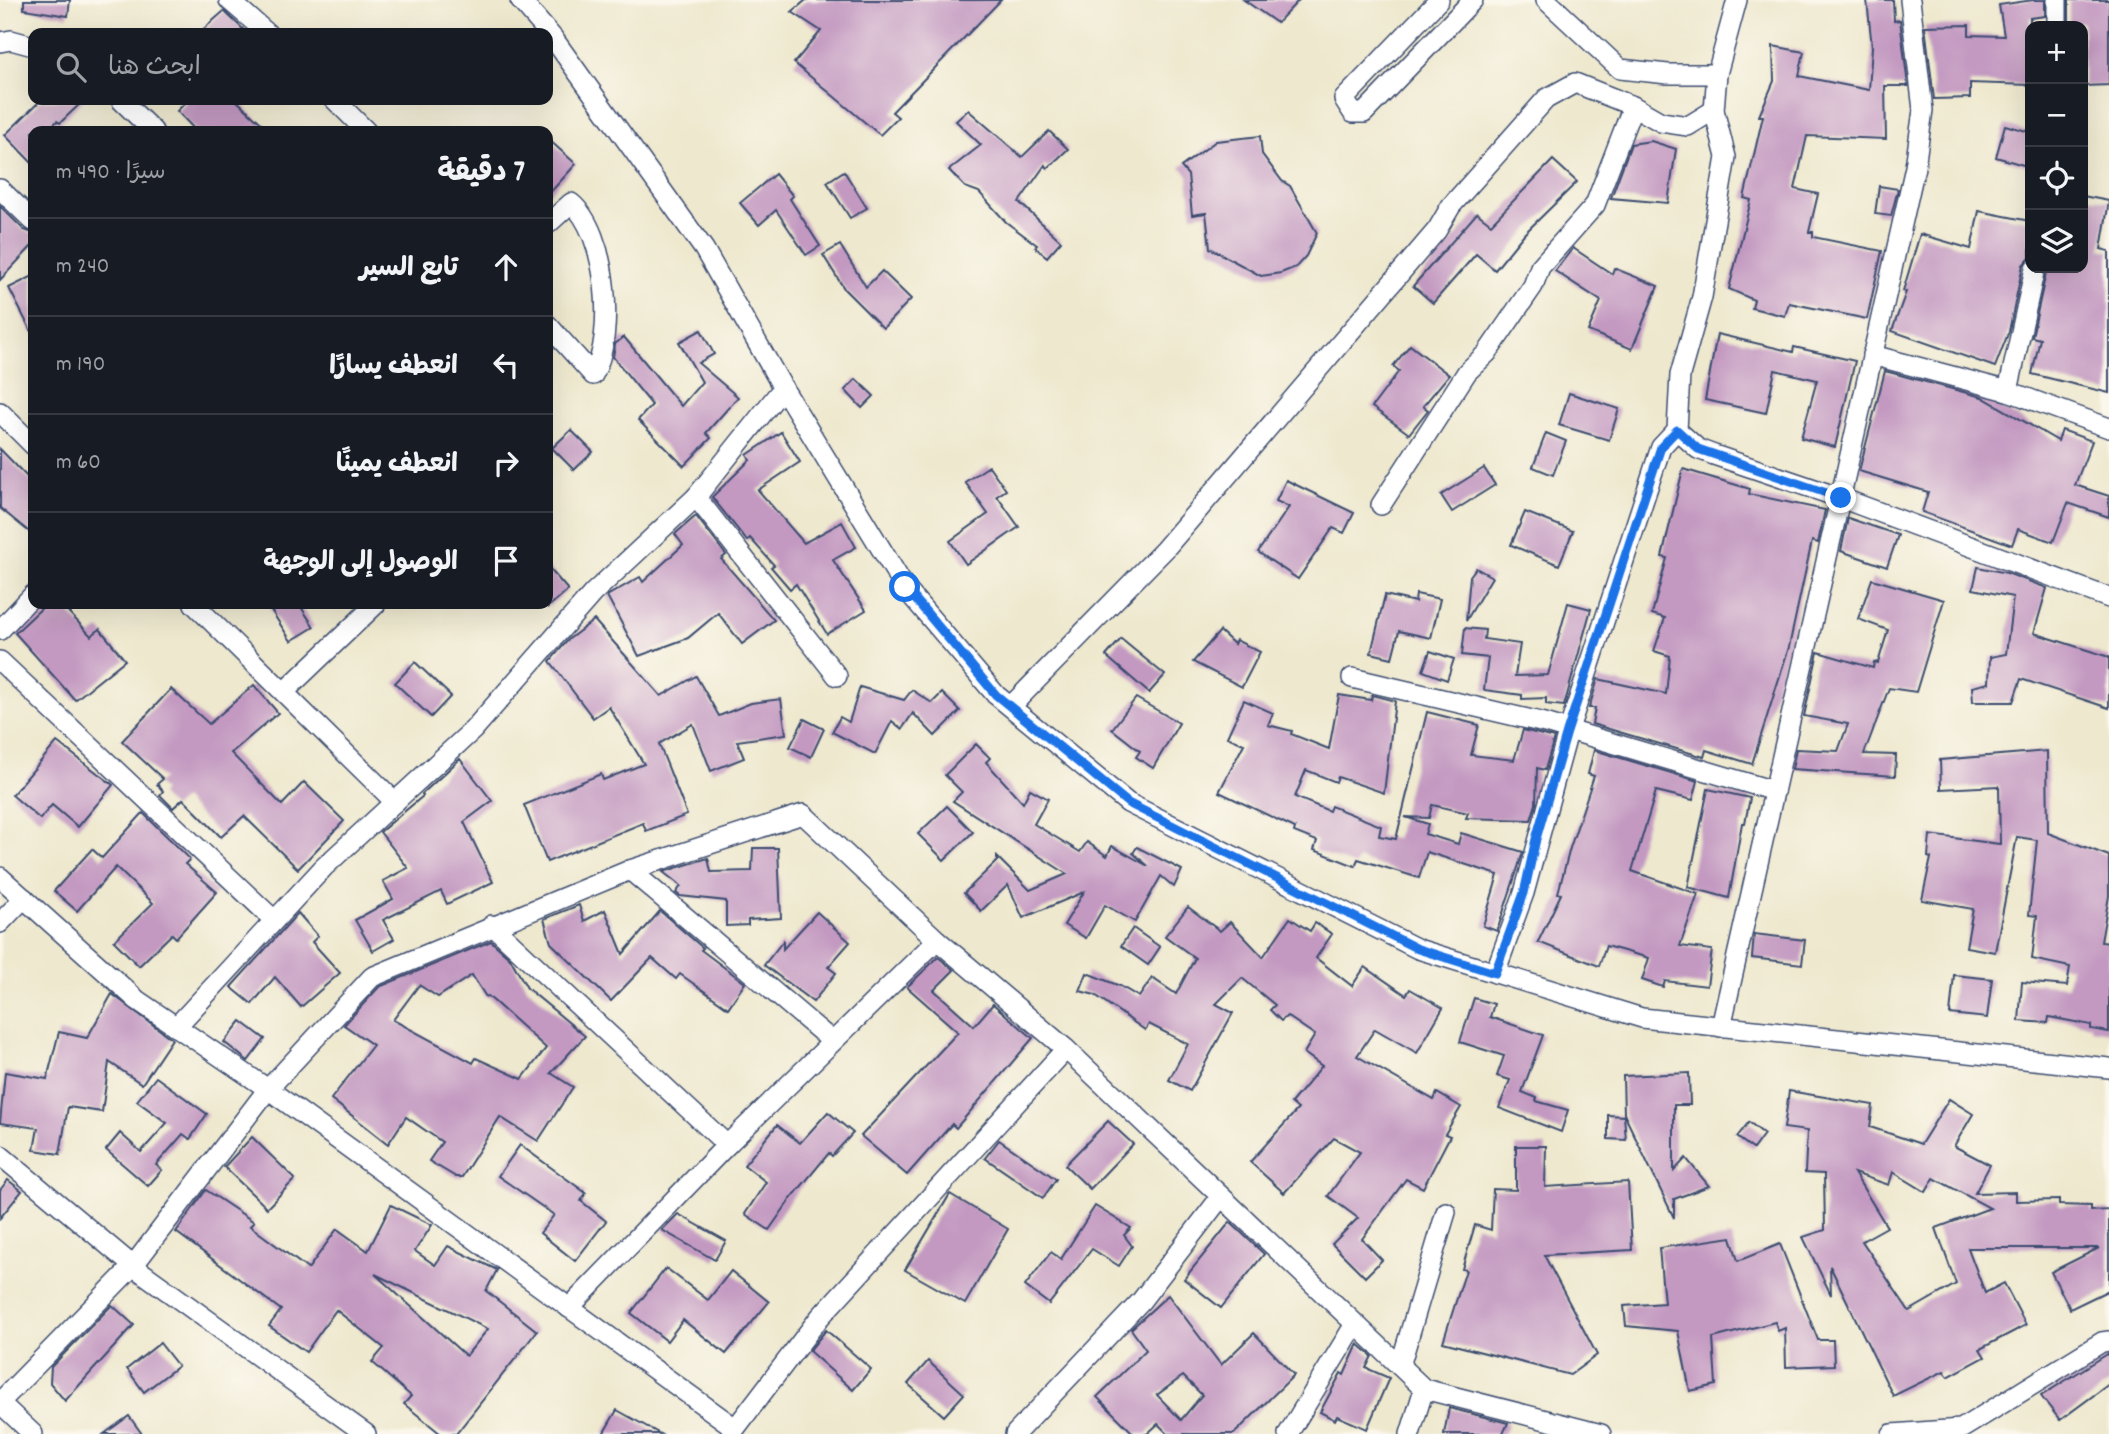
<!DOCTYPE html>
<html lang="ar">
<meta charset="utf-8">
<style>
body{margin:0;font-family:Dekko,"Playpen Sans Arabic",sans-serif;background:#20242c;color:#f1f3f6;direction:rtl}
.controls{position:absolute;right:21px;top:21px;display:grid;overflow:hidden;border-radius:14px;box-shadow:0 7px 28px #0002}
.controls button{width:63px;height:63px;display:grid;place-items:center;padding:0;border:0;border-bottom:2px solid #363941;background:#171b24;color:#f1f3f6;font:35px sans-serif}
.stop{position:absolute;width:21px;height:21px;margin:-16px;border:5px solid #1a73e8;border-radius:50%;background:#fff}
.stop.end{background:#1a73e8;border-color:#fff;box-shadow:0 2px 7px #0008}
.list{margin:0;padding:0;list-style:none}
h2{display:flex;justify-content:space-between;align-items:center;height:91px;margin:0;padding:0 28px;font-size:30px}
h2 small{font-size:23px;font-weight:400;color:#9ea1a6}
.list li{display:grid;grid-template-columns:46px 1fr auto;gap:21px;align-items:center;box-sizing:border-box;height:98px;padding:0 28px;border-top:2px solid #363941}
.list b{display:block;font-size:26px;white-space:nowrap}
.list em{font-size:23px;font-style:normal;color:#9ea1a6}
.icon{flex:none;width:38px;height:38px;fill:none;stroke:currentColor;stroke-width:2;stroke-linecap:round;stroke-linejoin:round}
.map{position:relative;flex:none;width:2109px;height:1434px;overflow:hidden;direction:ltr}
.search{position:absolute;background:#171b24;box-shadow:0 7px 28px #0002;left:28px;top:28px;width:525px;height:77px;display:flex;align-items:center;gap:18px;box-sizing:border-box;padding:0 24px;border-radius:14px;color:#9ea1a6;font-size:26px}
.panel{position:absolute;background:#171b24;box-shadow:0 7px 28px #0002;left:28px;top:126px;width:525px;height:483px;border-radius:14px;direction:rtl}
.map>svg:first-child{display:block}
.building{fill:#c399c1;fill-rule:evenodd}
.lines{fill:none;stroke-linecap:round;stroke-linejoin:round}
.minor-casing{stroke:#3b4b6f;stroke-width:22}
.minor{stroke:#fff;stroke-width:19}
.route{stroke:#1a73e8;stroke-width:9}
</style>
<div class="map">
<svg width="2109" height="1434" viewBox="0 0 2109 1434">
<rect width="100%" height="100%" fill="#fbf7ec"/>
<filter id="ink" filterUnits="userSpaceOnUse"><feTurbulence type="fractalNoise" baseFrequency=".0143" numOctaves="2"/><feDisplacementMap in="SourceGraphic" scale="14" xChannelSelector="R" yChannelSelector="G"/><feConvolveMatrix kernelMatrix="1 2 1 2 8 2 1 2 1" color-interpolation-filters="sRGB"/></filter>
<filter id="wash" filterUnits="userSpaceOnUse"><feTurbulence type="fractalNoise" baseFrequency=".00686" numOctaves="4" result="noise"/><feDisplacementMap in="SourceGraphic" scale="28" xChannelSelector="R" yChannelSelector="G"/><feGaussianBlur stdDeviation="1.57" result="paint"/><feColorMatrix in="noise" values="0 0 0 0 0 0 0 0 0 0 0 0 0 0 0 0 0 1.4 0 .05"/><feComposite in="paint" operator="in"/></filter>
<g filter="url(#wash)">
<rect width="100%" height="100%" fill="#eee8ce"/>
<g id="blocks">
<!-- building -->
<g class="building">
<polygon points="24,0 70,0 68,16 24,9"/>
<polygon points="806,0 1001,0 892,112 898,117 880,135 794,63 821,31 792,12"/>
<polygon points="1244,0 1299,0 1277,23"/>
<polygon points="1867,0 1893,0 1894,21 1900,20 1908,86 1885,86 1886,139 1807,136 1795,189 1818,194 1809,232 1813,232 1813,237 1882,251 1867,319 1789,303 1785,316 1752,308 1754,300 1729,289 1751,200 1744,198 1763,116 1759,116 1774,81 1773,46 1804,52 1799,76 1869,90 1872,47"/>
<polygon points="2033,0 2045,0 2045,16 2030,18 2030,85 1970,83 1970,98 1934,99 1925,26 1969,25 1969,35 2004,36 1999,5"/>
<polygon points="2069,0 2109,0 2109,85 2083,86 2083,22 2069,23"/>
<polygon points="224,11 247,33 199,33"/>
<polygon points="41,100 84,100 60,123 57,121 47,131 33,131 33,164 5,135"/>
<polygon points="188,100 236,100 270,131 196,131 177,111"/>
<polygon points="968,110 1022,157 1049,131 1068,149 1048,168 1045,165 1019,202 1061,241 1047,257 1035,247 1037,245 1006,222 979,192 965,187 949,170 981,145 956,121"/>
<polygon points="2005,125 2030,132 2030,167 1996,157"/>
<polygon points="1260,136 1262,154 1282,181 1290,186 1317,233 1306,256 1296,267 1281,273 1261,276 1210,248 1206,213 1192,215 1188,175 1181,167 1216,141"/>
<polygon points="548,139 576,164 548,195"/>
<polygon points="1651,141 1676,149 1668,203 1611,198 1631,144"/>
<polygon points="1553,160 1577,182 1524,234 1495,270 1476,254 1433,303 1413,286 1477,213 1491,224"/>
<polygon points="844,171 867,208 850,218 827,182"/>
<polygon points="775,174 793,196 790,199 820,246 806,255 776,210 759,225 740,203"/>
<polygon points="1879,186 1898,189 1891,216 1875,214"/>
<polygon points="2083,196 2109,201 2101,249 2109,251 2109,393 2032,374 2040,339 2032,337 2047,268 2083,268"/>
<polygon points="0,206 24,230 33,233 33,245 0,280"/>
<polygon points="1979,211 2030,221 2030,257 2023,265 2009,331 1995,367 1892,331 1906,292 1903,291 1920,234 1971,249"/>
<polygon points="840,245 866,287 882,271 911,299 883,328 845,290 823,255"/>
<polygon points="1573,248 1612,274 1614,268 1658,286 1632,349 1588,331 1601,301 1555,271"/>
<polygon points="33,276 33,335 9,288"/>
<polygon points="701,330 714,354 698,363 738,397 706,433 711,438 684,466 638,420 652,405 613,357 615,344 624,337 681,406 702,382 679,342"/>
<polygon points="1717,334 1793,352 1794,347 1855,361 1835,447 1801,438 1817,380 1775,370 1766,413 1705,400"/>
<polygon points="1410,345 1449,375 1423,406 1428,410 1409,434 1372,407 1399,371 1393,366"/>
<polygon points="1885,371 1982,397 2058,441 2062,430 2092,441 2075,485 2109,496 2109,517 2068,503 2053,542 2018,529 2012,545 1922,512 1928,492 1859,471"/>
<polygon points="856,379 874,396 862,408 845,390"/>
<polygon points="1569,393 1619,409 1609,440 1559,425"/>
<polygon points="571,430 593,452 574,470 552,448"/>
<polygon points="781,432 800,462 758,490 804,543 842,522 856,547 833,560 866,610 827,634 796,584 790,589 771,567 774,565 750,538 747,541 712,497 750,460 747,455"/>
<polygon points="1546,433 1566,441 1553,475 1533,467"/>
<polygon points="0,449 33,483 33,535 0,508"/>
<polygon points="989,466 1006,490 997,496 1019,527 966,564 950,541 988,514 965,482"/>
<polygon points="1484,468 1495,485 1452,512 1441,495"/>
<polygon points="1683,469 1750,489 1749,494 1825,510 1818,543 1812,541 1789,647 1752,764 1706,750 1704,757 1592,724 1595,708 1589,708 1598,679 1666,694 1670,656 1654,651 1665,618 1652,614 1667,558 1662,557"/>
<polygon points="1286,480 1354,513 1344,533 1333,528 1298,579 1258,552 1289,507 1276,501"/>
<polygon points="1525,512 1573,531 1559,565 1511,545"/>
<polygon points="696,516 726,555 721,559 774,620 742,644 718,613 688,638 639,656 607,596 640,577 643,582 683,545 675,534"/>
<polygon points="1848,518 1898,535 1887,567 1841,551"/>
<polygon points="548,567 568,590 548,607"/>
<polygon points="1978,567 2007,573 2047,588 2034,633 2109,657 2109,708 2021,679 2013,702 1973,702 1972,687 1989,683 1990,657 2006,654 2013,597 1973,589"/>
<polygon points="1476,568 1492,577 1466,621 1470,576"/>
<polygon points="1872,579 1944,600 1916,692 1889,688 1864,754 1896,755 1895,776 1792,769 1796,749 1838,751 1848,724 1804,716 1818,652 1873,668 1874,662 1878,663 1888,630 1858,619"/>
<polygon points="1416,594 1440,599 1431,638 1399,631 1392,658 1371,653 1385,595 1415,602"/>
<polygon points="1568,603 1591,609 1564,706 1546,704 1546,698 1522,699 1522,695 1484,690 1488,658 1462,655 1465,628 1485,630 1484,639 1520,644 1515,676 1548,675"/>
<polygon points="46,604 61,604 91,636 100,629 125,660 75,700 15,633"/>
<polygon points="267,604 299,604 314,627 291,641"/>
<polygon points="594,620 661,696 696,676 719,716 751,703 781,699 786,734 737,741 744,758 711,771 693,724 659,744 687,815 646,831 643,823 547,862 524,805 601,774 603,780 644,764 609,707 593,718 550,661 569,639"/>
<polygon points="1220,631 1234,644 1236,640 1260,652 1242,687 1193,662"/>
<polygon points="1121,639 1165,675 1149,693 1106,656"/>
<polygon points="1430,651 1454,659 1447,680 1423,671"/>
<polygon points="415,662 451,696 431,717 395,683"/>
<polygon points="254,685 278,713 231,753 282,805 304,782 344,821 298,869 244,816 221,837 183,799 173,808 160,795 163,791 157,784 163,779 122,741 171,689 209,724"/>
<polygon points="860,687 904,700 912,690 932,703 942,693 960,711 935,736 913,713 902,729 892,721 875,754 832,732 840,717 849,722"/>
<polygon points="1339,695 1371,700 1372,695 1395,701 1384,793 1338,777 1336,782 1306,770 1295,797 1329,811 1331,806 1381,826 1379,836 1396,839 1427,712 1479,725 1471,755 1514,760 1523,730 1554,738 1545,770 1537,768 1536,804 1531,820 1466,818 1468,813 1432,805 1429,818 1405,817 1428,824 1425,834 1458,844 1461,833 1523,852 1497,931 1483,926 1498,875 1427,852 1419,878 1358,859 1355,866 1314,850 1317,841 1294,832 1295,828 1219,792 1244,744 1227,737 1244,700 1273,713 1268,725 1292,731 1291,734 1329,749"/>
<polygon points="1136,698 1179,723 1153,768 1136,757 1140,751 1112,729"/>
<polygon points="804,719 824,729 811,757 790,747"/>
<polygon points="57,742 113,785 78,827 52,805 40,819 12,795"/>
<polygon points="976,744 990,758 986,762 1023,803 1030,789 1048,799 1034,824 1080,852 1087,842 1107,856 1112,846 1148,866 1133,853 1137,847 1182,870 1174,887 1161,876 1135,922 1105,905 1086,938 1064,925 1084,892 1023,918 1008,885 981,911 964,893 997,861 997,857 1030,890 1067,874 953,801 962,792 945,775"/>
<polygon points="1594,750 1698,781 1693,800 1656,791 1632,871 1698,894 1680,946 1712,950 1707,986 1665,981 1663,987 1642,980 1649,958 1606,946 1599,966 1538,942 1561,894 1558,893 1570,848 1594,776 1588,774"/>
<polygon points="2047,751 2048,833 2109,856 2109,896 2101,942 2109,943 2109,1032 2091,1029 2091,1025 2049,1017 2048,1023 2019,1021 2022,982 2067,986 2070,967 2032,959 2037,916 2029,915 2037,840 2017,837 1995,952 1966,947 1973,909 1922,900 1931,858 1928,857 1930,835 2000,844 1999,786 1941,789 1940,760"/>
<polygon points="460,759 492,801 464,822 493,882 447,904 441,891 383,920 394,939 373,951 355,920 393,899 383,881 408,868 380,832 423,796 422,794"/>
<polygon points="1708,789 1750,798 1745,823 1742,823 1729,898 1688,887"/>
<polygon points="947,806 973,832 944,860 918,834"/>
<polygon points="143,813 190,859 185,864 217,892 176,938 172,934 139,966 114,941 153,903 116,867 77,911 54,891 92,849 102,858"/>
<polygon points="753,848 778,848 781,918 748,920 748,925 726,926 726,901 680,896 676,893 681,886 663,872 708,858 711,872 752,871"/>
<polygon points="579,905 584,921 605,910 623,954 660,911 703,948 701,950 745,983 728,1008 680,974 676,979 652,958 611,1001 551,943 544,919"/>
<polygon points="1188,907 1220,931 1230,922 1263,957 1290,918 1310,931 1315,923 1332,934 1316,958 1352,986 1365,967 1406,995 1410,989 1443,1008 1417,1053 1375,1029 1357,1056 1434,1100 1437,1093 1461,1107 1445,1134 1450,1136 1423,1188 1406,1179 1362,1239 1382,1260 1365,1277 1332,1244 1358,1218 1328,1196 1360,1152 1334,1138 1284,1193 1250,1162 1298,1109 1291,1103 1322,1066 1304,1053 1315,1035 1287,1016 1281,1021 1270,1010 1275,1005 1242,978 1216,1004 1233,1013 1190,1091 1169,1080 1188,1044 1149,1024 1145,1030 1095,995 1080,991 1087,973 1120,986 1139,997 1152,978 1176,994 1195,958 1165,936"/>
<polygon points="817,912 850,942 828,967 836,973 813,1002 764,965 783,941 783,949"/>
<polygon points="298,913 318,936 312,942 340,973 301,1007 275,977 252,1004 231,987"/>
<polygon points="1133,928 1160,947 1148,965 1121,946"/>
<polygon points="1754,934 1805,940 1802,964 1752,958"/>
<path d="M491 941 510 958 527 988 585 1036 551 1073 573 1087 538 1141 500 1117 462 1177H456L429 1161 442 1142 406 1117 388 1144 331 1099 373 1045 344 1025 379 987ZM472 975 486 997 488 996 546 1048 522 1079 476 1058 473 1063 393 1020 419 985 438 997Z"/>
<polygon points="938,957 954,970 934,990 974,1026 993,1004 1033,1038 956,1128 952,1124 907,1175 861,1136 958,1032 907,987"/>
<polygon points="1954,975 1992,979 1987,1018 1950,1014"/>
<polygon points="112,994 172,1039 142,1084 109,1062 102,1112 68,1107 60,1154 34,1150 38,1128 0,1123 5,1072 47,1079 59,1032 87,1038"/>
<polygon points="1474,998 1494,1004 1490,1017 1543,1035 1522,1092 1537,1098 1536,1101 1568,1110 1561,1132 1499,1108 1510,1080 1497,1076 1504,1056 1460,1042"/>
<polygon points="241,1021 265,1039 248,1061 224,1042"/>
<polygon points="1689,1073 1690,1105 1674,1105 1674,1171 1686,1158 1709,1186 1674,1199 1674,1218 1624,1114 1623,1076"/>
<polygon points="156,1077 207,1114 190,1139 183,1134 156,1165 162,1170 148,1186 106,1150 120,1133 141,1152 167,1123 137,1101"/>
<path d="M1789 1091 1873 1105 1870 1127 1921 1144 1949 1099 1973 1114 1954 1146 1990 1165 1975 1193 2016 1192V1201L2059 1200V1205L2091 1206V1211L2109 1210V1290L2070 1309 2051 1272 2099 1248H1968L1985 1293 2004 1283 2026 1325 1980 1349 1985 1357 1948 1377 1944 1371 1893 1396 1830 1266 1831 1295 1803 1237 1825 1230 1824 1174 1805 1173 1807 1131 1784 1128ZM1893 1172 1926 1192 1934 1178 1990 1208 1936 1228 1956 1284 1909 1311 1862 1241 1887 1227 1854 1173 1889 1185Z"/>
<polygon points="828,1112 853,1133 832,1156 829,1153 790,1200 769,1230 745,1214 766,1182 744,1165 777,1125 800,1143"/>
<polygon points="1608,1115 1624,1116 1626,1140 1608,1139"/>
<polygon points="1108,1121 1133,1144 1090,1189 1065,1165"/>
<polygon points="1749,1122 1764,1134 1753,1149 1737,1137"/>
<polygon points="252,1137 295,1179 267,1208 224,1167"/>
<polygon points="999,1140 1056,1179 1043,1198 985,1158"/>
<polygon points="520,1145 586,1193 581,1201 606,1221 575,1261 540,1233 554,1215 498,1176"/>
<polygon points="1516,1146 1546,1146 1545,1187 1628,1182 1632,1250 1544,1255 1597,1355 1570,1375 1443,1342 1466,1270 1462,1269 1475,1225 1491,1230 1493,1189 1516,1190"/>
<polygon points="8,1180 22,1191 0,1218 0,1190"/>
<path d="M206 1190 254 1222 250 1226 308 1269 337 1229 368 1251 391 1205 432 1225 415 1251 435 1265 448 1246 497 1270 486 1291 537 1331 456 1434H441L404 1404 411 1396 372 1362 384 1348 336 1310 306 1352 269 1326 281 1310 176 1232ZM375 1274 488 1329 466 1356Z"/>
<polygon points="950,1194 1008,1229 965,1304 905,1270"/>
<polygon points="1095,1206 1131,1228 1124,1235 1132,1246 1119,1266 1092,1249 1049,1304 1025,1286 1051,1252 1061,1259"/>
<polygon points="678,1214 726,1241 715,1260 662,1230"/>
<polygon points="1230,1222 1264,1254 1221,1308 1184,1279"/>
<polygon points="1731,1237 1738,1261 1780,1244 1818,1340 1833,1340 1834,1365 1786,1367 1785,1328 1778,1331 1775,1322 1713,1338 1716,1385 1690,1391 1678,1331 1626,1326 1624,1306 1664,1303 1659,1248"/>
<polygon points="666,1268 708,1300 731,1271 769,1302 726,1354 683,1320 667,1341 631,1313"/>
<path d="M1168 1295 1221 1365 1254 1333 1294 1375 1234 1434H1168L1158 1424 1147 1434H1134L1097 1397 1146 1350 1131 1329ZM1183 1376 1202 1395 1181 1420 1157 1395Z"/>
<polygon points="112,1305 134,1325 65,1401 50,1383 51,1367"/>
<polygon points="826,1330 871,1369 853,1390 809,1351"/>
<polygon points="160,1343 178,1366 144,1392 127,1369"/>
<polygon points="1358,1344 1372,1356 1366,1368 1389,1378 1367,1429 1337,1416 1335,1420 1320,1412 1341,1373 1344,1375"/>
<polygon points="2109,1353 2109,1384 2060,1420 2041,1396"/>
<polygon points="928,1361 964,1394 944,1416 908,1384"/>
<polygon points="1449,1408 1508,1423 1503,1434 1444,1434"/>
<polygon points="617,1410 660,1434 603,1434"/>
<polygon points="129,1416 142,1434 104,1434"/>
</g>
</g>
</g>
<g filter="url(#ink)">
<use href="#blocks" fill-opacity="0" stroke="#3b4b6f" stroke-width="2"/>
<g class="lines">
<!-- minor casing -->
<g class="minor-casing">
<g id="minor">
<polyline points="229,0 267,33"/>
<polyline points="520,0 553,38 704,249 783,388 905,588 996,695 1128,803 1418,949 1642,1018 2109,1068"/>
<polyline points="1439,0 1344,99 1353,113 1364,113 1473,0"/>
<polyline points="1546,0 1620,69 1668,74 1717,74"/>
<polyline points="1737,0 1717,74 1714,110 1726,157 1702,297 1680,375 1677,430 1698,449 1714,455 1841,498 2109,598"/>
<polyline points="2057,0 2057,26"/>
<polyline points="0,42 11,40 33,46"/>
<polyline points="121,100 153,131"/>
<polyline points="335,100 366,131"/>
<polyline points="0,189 33,221"/>
<path d="M548 224 571 203C607 232 616 335 593 375L548 325"/>
<polyline points="1872,355 2008,391 2109,428"/>
<polyline points="2008,391 2035,268"/>
<polyline points="0,412 33,445"/>
<polyline points="696,497 837,676"/>
<polyline points="1381,505 1467,372 1487,353 1533,286 1540,267 1595,205 1633,106"/>
<polyline points="194,604 395,802"/>
<polyline points="0,630 33,595"/>
<polyline points="0,661 274,920"/>
<polyline points="1352,678 1545,723 1774,791"/>
<polyline points="284,692 376,604"/>
<polyline points="1011,706 1164,550 1437,230 1451,206 1546,99 1575,83 1633,106 1661,122 1688,126 1714,110"/>
<polyline points="630,870 832,1041"/>
<polyline points="0,877 137,1000 268,1089 735,1428"/>
<polyline points="0,923 24,898"/>
<polyline points="492,925 727,1145"/>
<polyline points="1495,973 1524,893 1568,732 1661,447 1677,430"/>
<polyline points="176,1027 324,867 473,730 593,593 696,497 783,388"/>
<polyline points="1721,1027 1915,167 1923,110 1910,0"/>
<polyline points="0,1155 133,1266 366,1434"/>
<polyline points="569,1308 727,1145 937,940"/>
<polyline points="1400,1366 1446,1212"/>
<polyline points="0,1402 133,1266 268,1089 372,977 630,870 803,814 937,940 1066,1049 1424,1389 1601,1434"/>
<polyline points="0,1403 33,1434"/>
<polyline points="731,1434 820,1317 1066,1049"/>
<polyline points="1015,1434 1141,1301 1220,1198"/>
<polyline points="1288,1434 1355,1324"/>
<polyline points="1410,1434 1424,1389"/>
<polyline points="1892,1434 1961,1429 2102,1342 2109,1341"/>
</g>
</g>
<!-- minor -->
<use href="#minor" class="minor"/>
</g>
</g>
<g class="lines" filter="url(#ink)">
<!-- route -->
<polyline class="route" points="905,587 996,695 1128,803 1418,949 1495,973 1524,893 1536,839 1567,732 1661,447 1677,430 1698,449 1841,498"/>
</g>
</svg>
<div class="controls">
<button>+</button>
<button>−</button>
<button><svg class="icon" aria-label="locate" viewBox="0 0 24 24"><circle cx="12" cy="12" r="6"/><path d="M12 2v4M12 18v4M2 12h4M18 12h4"/></svg></button>
<button><svg class="icon" aria-label="layers" viewBox="0 0 24 24"><path d="M12 4l9 5-9 5-9-5zM3 14l9 5 9-5"/></svg></button>
</div>
<div class="stop" style="left:905px;top:587px"></div>
<div class="stop end" style="left:1841px;top:498px"></div>
<div class="search"><svg class="icon" aria-label="search" viewBox="0 0 24 24"><circle cx="10" cy="10" r="6"/><path d="M15 15l6 6"/></svg>ابحث هنا</div>
<section class="panel">
<h2>7 دقيقة<small>سيرًا · 490 m</small></h2>
<ul class="list">
<li><svg class="icon" aria-label="ahead" viewBox="0 0 24 24"><path d="M12 20V5M6 11l6-6 6 6"/></svg><div><b>تابع السير</b></div><em>240 m</em></li>
<li><svg class="icon" aria-label="left" viewBox="0 0 24 24"><path d="M17 20v-9H6M10 6l-5 5 5 5"/></svg><div><b>انعطف يسارًا</b></div><em>190 m</em></li>
<li><svg class="icon" aria-label="right" viewBox="0 0 24 24"><path d="M7 20v-9h11M14 6l5 5-5 5"/></svg><div><b>انعطف يمينًا</b></div><em>60 m</em></li>
<li><svg class="icon" aria-label="arrive" viewBox="0 0 24 24"><path d="M6 21V4h12l-3 4 3 4H6"/></svg><div><b>الوصول إلى الوجهة</b></div></li>
</ul>
</section>
</div>
